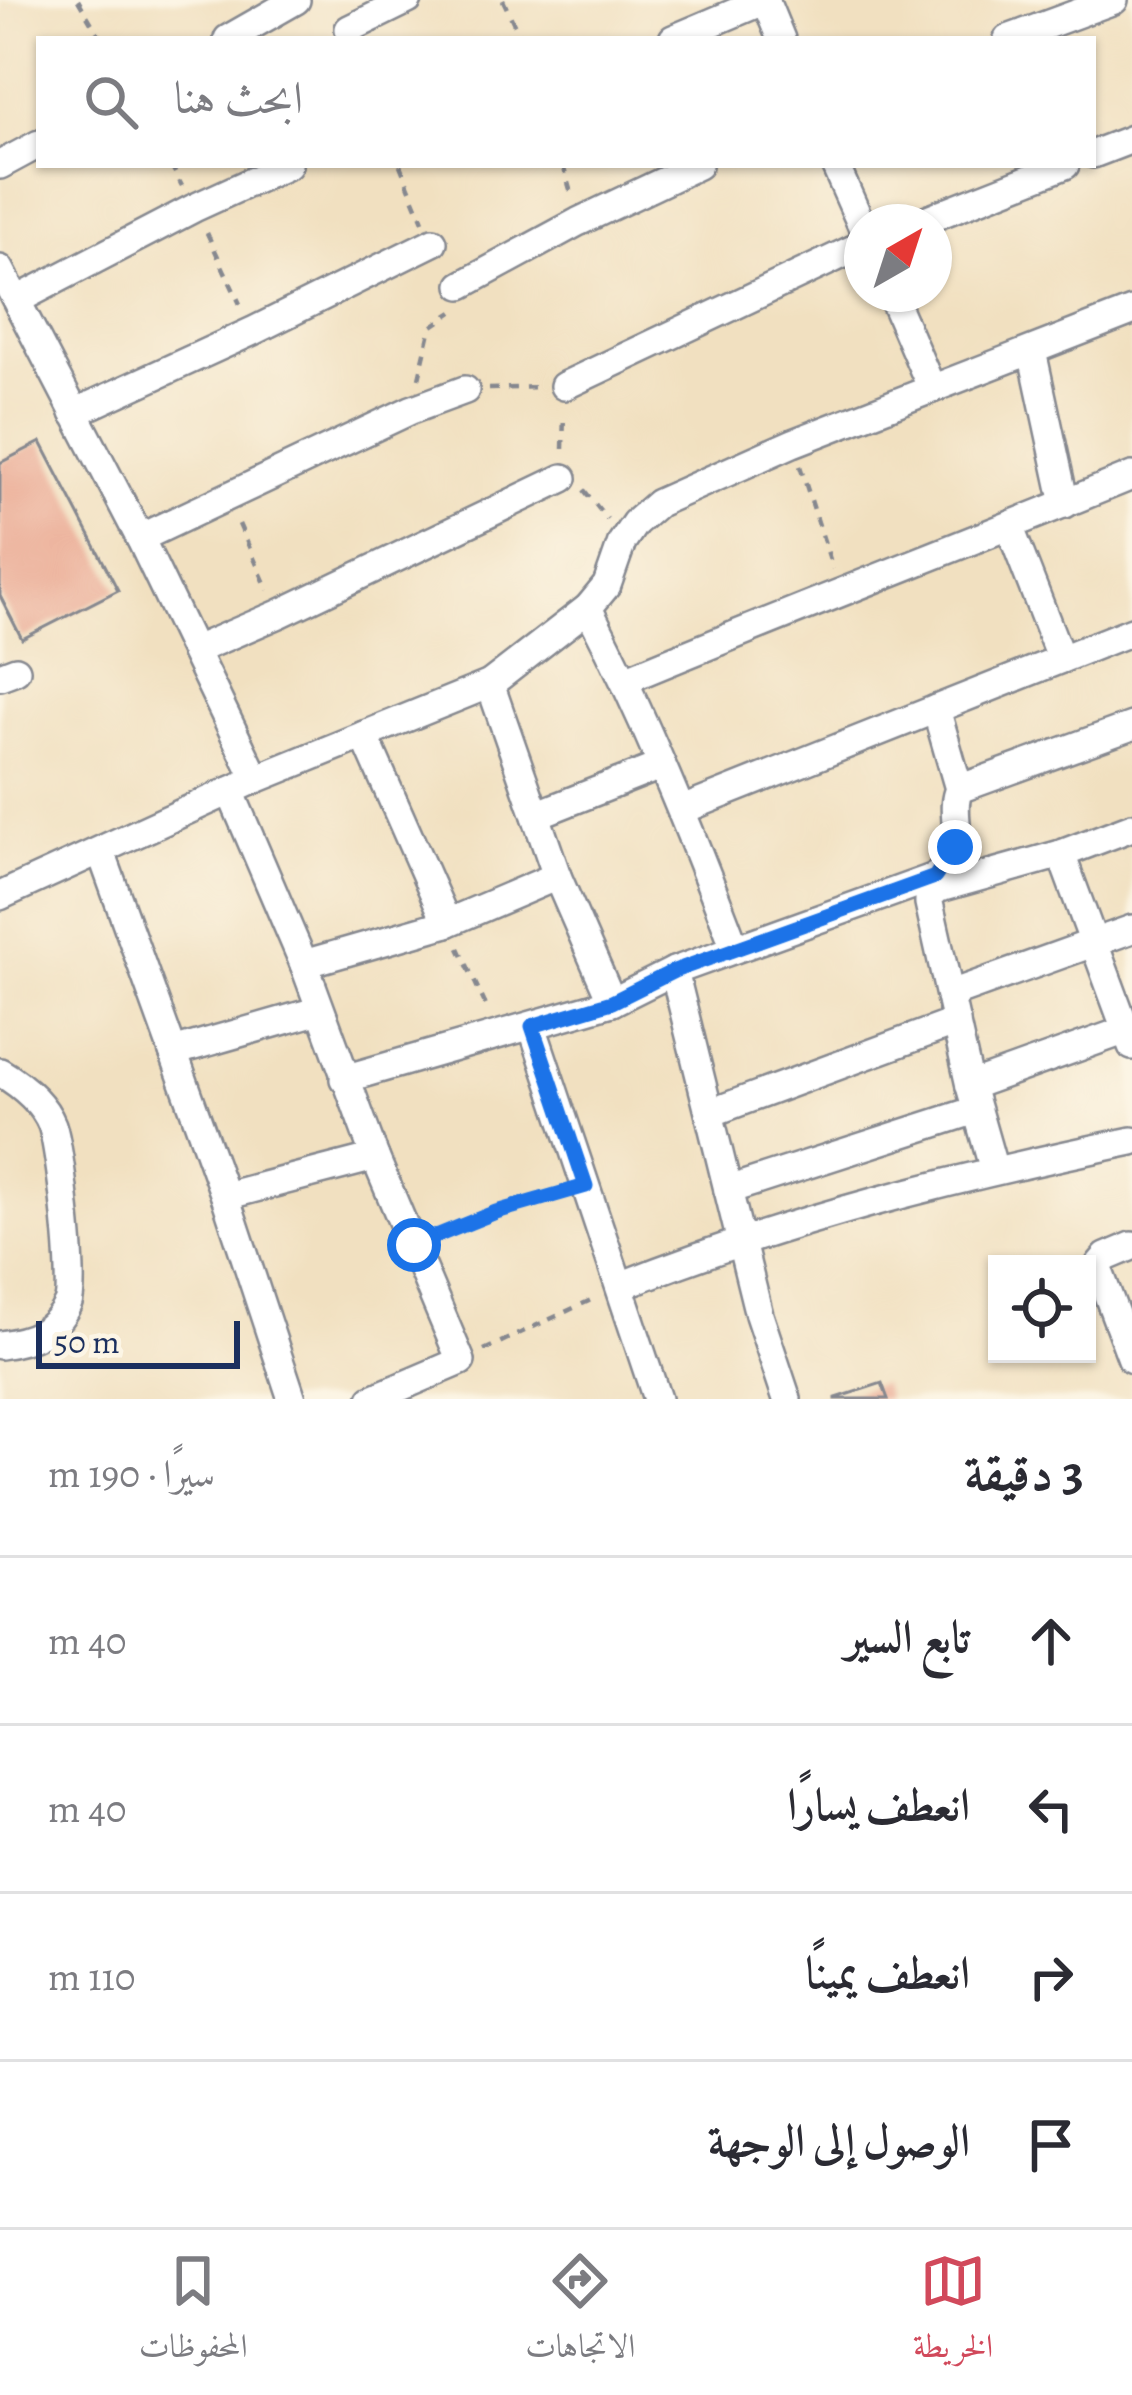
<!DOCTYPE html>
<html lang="ar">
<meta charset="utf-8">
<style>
body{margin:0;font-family:Alegreya,Amiri,serif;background:#f2f2f3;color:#2b2b33;direction:rtl}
.controls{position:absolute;right:36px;bottom:36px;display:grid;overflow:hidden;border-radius:0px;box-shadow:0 3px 9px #0004}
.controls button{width:108px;height:108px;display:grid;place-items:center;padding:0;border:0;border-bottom:3px solid #e1e1e2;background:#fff;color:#2b2b33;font:60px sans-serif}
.compass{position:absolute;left:844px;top:204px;width:108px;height:108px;border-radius:50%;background:#fff;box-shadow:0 3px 9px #0004;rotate:39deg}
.scale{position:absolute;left:36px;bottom:30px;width:204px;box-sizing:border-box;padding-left:12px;border:6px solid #1b2f5e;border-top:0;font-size:33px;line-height:42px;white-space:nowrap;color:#1b2f5e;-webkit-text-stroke:9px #fcf5e5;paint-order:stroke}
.stop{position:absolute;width:36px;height:36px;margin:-27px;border:9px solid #1a73e8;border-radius:50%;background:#fff}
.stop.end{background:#1a73e8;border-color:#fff;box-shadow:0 3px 12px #0008}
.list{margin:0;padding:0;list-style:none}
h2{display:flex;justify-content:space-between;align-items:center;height:156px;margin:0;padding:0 48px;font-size:51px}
h2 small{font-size:39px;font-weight:400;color:#7c7c81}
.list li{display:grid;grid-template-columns:78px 1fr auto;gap:36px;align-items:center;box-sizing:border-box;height:168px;padding:0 48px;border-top:3px solid #e1e1e2}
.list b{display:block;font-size:45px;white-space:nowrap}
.list em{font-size:39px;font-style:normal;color:#7c7c81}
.icon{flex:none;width:66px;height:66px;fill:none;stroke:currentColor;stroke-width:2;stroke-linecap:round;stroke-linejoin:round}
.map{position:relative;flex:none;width:1132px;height:1399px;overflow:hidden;direction:ltr}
.search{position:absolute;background:#fff;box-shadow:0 3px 9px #0004;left:36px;right:36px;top:36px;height:132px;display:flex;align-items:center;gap:30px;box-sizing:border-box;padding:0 42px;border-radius:0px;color:#7c7c81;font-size:45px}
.sheet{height:828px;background:#fff}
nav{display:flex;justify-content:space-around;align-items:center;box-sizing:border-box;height:168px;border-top:3px solid #e1e1e2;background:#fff;font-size:33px;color:#7c7c81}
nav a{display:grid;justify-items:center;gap:6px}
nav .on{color:#d1495b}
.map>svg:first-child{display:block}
.building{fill:#e9a48d}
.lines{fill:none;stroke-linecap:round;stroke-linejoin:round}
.minor-casing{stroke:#86888f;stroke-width:32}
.path{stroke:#86888f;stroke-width:4.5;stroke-dasharray:9 9;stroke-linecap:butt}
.minor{stroke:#fff;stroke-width:27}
.route{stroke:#1a73e8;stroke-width:15}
</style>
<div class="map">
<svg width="1132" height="1399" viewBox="0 0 1132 1399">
<rect width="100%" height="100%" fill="#fcf5e5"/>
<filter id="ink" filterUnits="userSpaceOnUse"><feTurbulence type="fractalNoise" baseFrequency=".00833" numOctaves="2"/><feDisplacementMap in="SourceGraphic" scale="24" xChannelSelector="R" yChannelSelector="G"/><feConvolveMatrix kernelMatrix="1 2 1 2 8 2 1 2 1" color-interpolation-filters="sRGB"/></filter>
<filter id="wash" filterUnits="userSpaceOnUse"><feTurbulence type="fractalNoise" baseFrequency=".004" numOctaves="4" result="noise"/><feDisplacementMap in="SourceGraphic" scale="48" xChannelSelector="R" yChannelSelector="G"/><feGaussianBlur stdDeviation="2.7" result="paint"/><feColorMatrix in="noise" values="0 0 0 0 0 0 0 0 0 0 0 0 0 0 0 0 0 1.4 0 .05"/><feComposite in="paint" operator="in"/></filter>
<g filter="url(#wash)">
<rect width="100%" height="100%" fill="#f1e0c0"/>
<g id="blocks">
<!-- building -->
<g class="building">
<polygon points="41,442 118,590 22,639 0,596 0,463"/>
<polygon points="882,1383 888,1399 836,1399 836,1398"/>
</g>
</g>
</g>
<g filter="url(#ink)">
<use href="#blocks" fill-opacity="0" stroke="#86888f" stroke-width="3"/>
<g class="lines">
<!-- minor casing -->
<g class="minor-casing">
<g id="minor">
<polyline points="349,29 408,0"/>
<polyline points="228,39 296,0"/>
<polyline points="673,39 765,0 781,39"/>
<polyline points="1008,39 1114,0"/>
<polyline points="1093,154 1132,139"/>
<polyline points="0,165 39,144"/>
<polyline points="835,165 862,226"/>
<polyline points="920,222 1065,165"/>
<polyline points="0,269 140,538 256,779"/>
<polyline points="462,285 578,222 698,165"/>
<polyline points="891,294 932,389"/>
<polyline points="17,300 194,208 288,165"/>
<polyline points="1032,351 1065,504"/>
<polyline points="564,386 862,245"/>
<polyline points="74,413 253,331 433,242"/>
<polyline points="1010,528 1061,659"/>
<polyline points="140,538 411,410 465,390"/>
<path d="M588 608C645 718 691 832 735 948"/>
<polyline points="195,650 279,614 563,478"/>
<polyline points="0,676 16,670"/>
<path d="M625 680C793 610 963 545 1132 476"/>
<polyline points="490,684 557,876 612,1002"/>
<path d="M936 709 959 789C950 808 961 829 954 849 946 869 928 879 929 903L970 1086 994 1170"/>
<polyline points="364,735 447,923"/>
<polyline points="959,789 1132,726"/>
<polyline points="230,791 304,964 375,1157 461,1361 372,1399"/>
<polyline points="682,810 1132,631"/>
<polyline points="536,815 660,766"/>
<polyline points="101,852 225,1196 292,1399"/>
<polyline points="1061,854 1132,1046"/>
<polyline points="929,891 1061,854 1132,827"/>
<polyline points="0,896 256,779 490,684 588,608 607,585 622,542 635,523 658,503 793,443 1132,311"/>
<polyline points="304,964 447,923 557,876"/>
<polyline points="674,971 759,1315 787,1399"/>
<polyline points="951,994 1132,929"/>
<polyline points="532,1026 657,1399"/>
<polyline points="173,1052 320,1010"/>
<path d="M0 1072C20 1084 43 1102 52 1125 60 1148 76 1285 68 1303 54 1333 30 1341 0 1345"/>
<polyline points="344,1079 612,1002 674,971 935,877"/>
<polyline points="970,1086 1132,1028"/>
<polyline points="710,1113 956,1022"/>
<polyline points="728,1190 976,1110"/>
<polyline points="225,1196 375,1157"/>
<polyline points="1132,1246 1106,1257 1100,1264 1100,1274 1132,1359"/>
<path d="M620 1286C785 1220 958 1177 1132 1141"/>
</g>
</g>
<!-- path -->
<g class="path">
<polyline points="78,0 101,39"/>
<polyline points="503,0 521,39"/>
<polyline points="171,165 182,186"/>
<polyline points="400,165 423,221"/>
<polyline points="563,165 571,193"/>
<polyline points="207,233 240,304"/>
<polyline points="419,378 431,327 453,312"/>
<polyline points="489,389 538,387"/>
<polyline points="563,449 564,413"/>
<polyline points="800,466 833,569"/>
<polyline points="584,490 607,519"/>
<polyline points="239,524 268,590"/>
<polyline points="459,948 487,1008"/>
<polyline points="438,1236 496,1212 563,1192"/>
<polyline points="484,1350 593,1299"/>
</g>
<!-- minor -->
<use href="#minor" class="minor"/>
</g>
</g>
<g class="lines" filter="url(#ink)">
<!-- route -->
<polyline class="route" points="414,1245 496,1212 586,1186 532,1026 612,1002 674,971 935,877 955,847"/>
</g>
</svg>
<div class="controls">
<button><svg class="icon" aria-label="locate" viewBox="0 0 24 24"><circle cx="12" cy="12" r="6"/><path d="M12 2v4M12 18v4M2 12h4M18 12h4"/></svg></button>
</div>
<svg class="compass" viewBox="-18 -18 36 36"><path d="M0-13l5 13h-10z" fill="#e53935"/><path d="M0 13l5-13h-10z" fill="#7c7c81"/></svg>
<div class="scale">50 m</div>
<div class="stop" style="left:414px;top:1245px"></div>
<div class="stop end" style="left:955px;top:847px"></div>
<div class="search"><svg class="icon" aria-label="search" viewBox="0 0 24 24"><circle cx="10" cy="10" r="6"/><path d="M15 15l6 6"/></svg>ابحث هنا</div>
</div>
<section class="sheet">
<h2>3 دقيقة<small>سيرًا · 190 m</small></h2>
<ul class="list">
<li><svg class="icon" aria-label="ahead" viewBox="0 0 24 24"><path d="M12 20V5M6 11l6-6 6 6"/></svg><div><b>تابع السير</b></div><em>40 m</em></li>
<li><svg class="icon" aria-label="left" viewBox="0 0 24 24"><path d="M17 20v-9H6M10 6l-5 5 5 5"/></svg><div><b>انعطف يسارًا</b></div><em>40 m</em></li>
<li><svg class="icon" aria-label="right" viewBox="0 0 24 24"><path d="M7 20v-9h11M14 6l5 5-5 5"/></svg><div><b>انعطف يمينًا</b></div><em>110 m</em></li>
<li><svg class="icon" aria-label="arrive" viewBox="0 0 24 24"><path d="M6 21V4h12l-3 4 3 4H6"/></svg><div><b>الوصول إلى الوجهة</b></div></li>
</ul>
</section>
<nav>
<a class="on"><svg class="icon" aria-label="map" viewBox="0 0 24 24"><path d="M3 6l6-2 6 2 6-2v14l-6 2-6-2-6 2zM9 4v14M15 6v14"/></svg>الخريطة</a>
<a><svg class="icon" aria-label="directions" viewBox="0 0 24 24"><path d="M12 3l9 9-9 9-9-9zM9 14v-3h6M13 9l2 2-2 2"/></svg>الاتجاهات</a>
<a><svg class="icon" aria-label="saved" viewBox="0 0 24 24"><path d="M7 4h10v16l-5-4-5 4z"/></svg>المحفوظات</a>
</nav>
